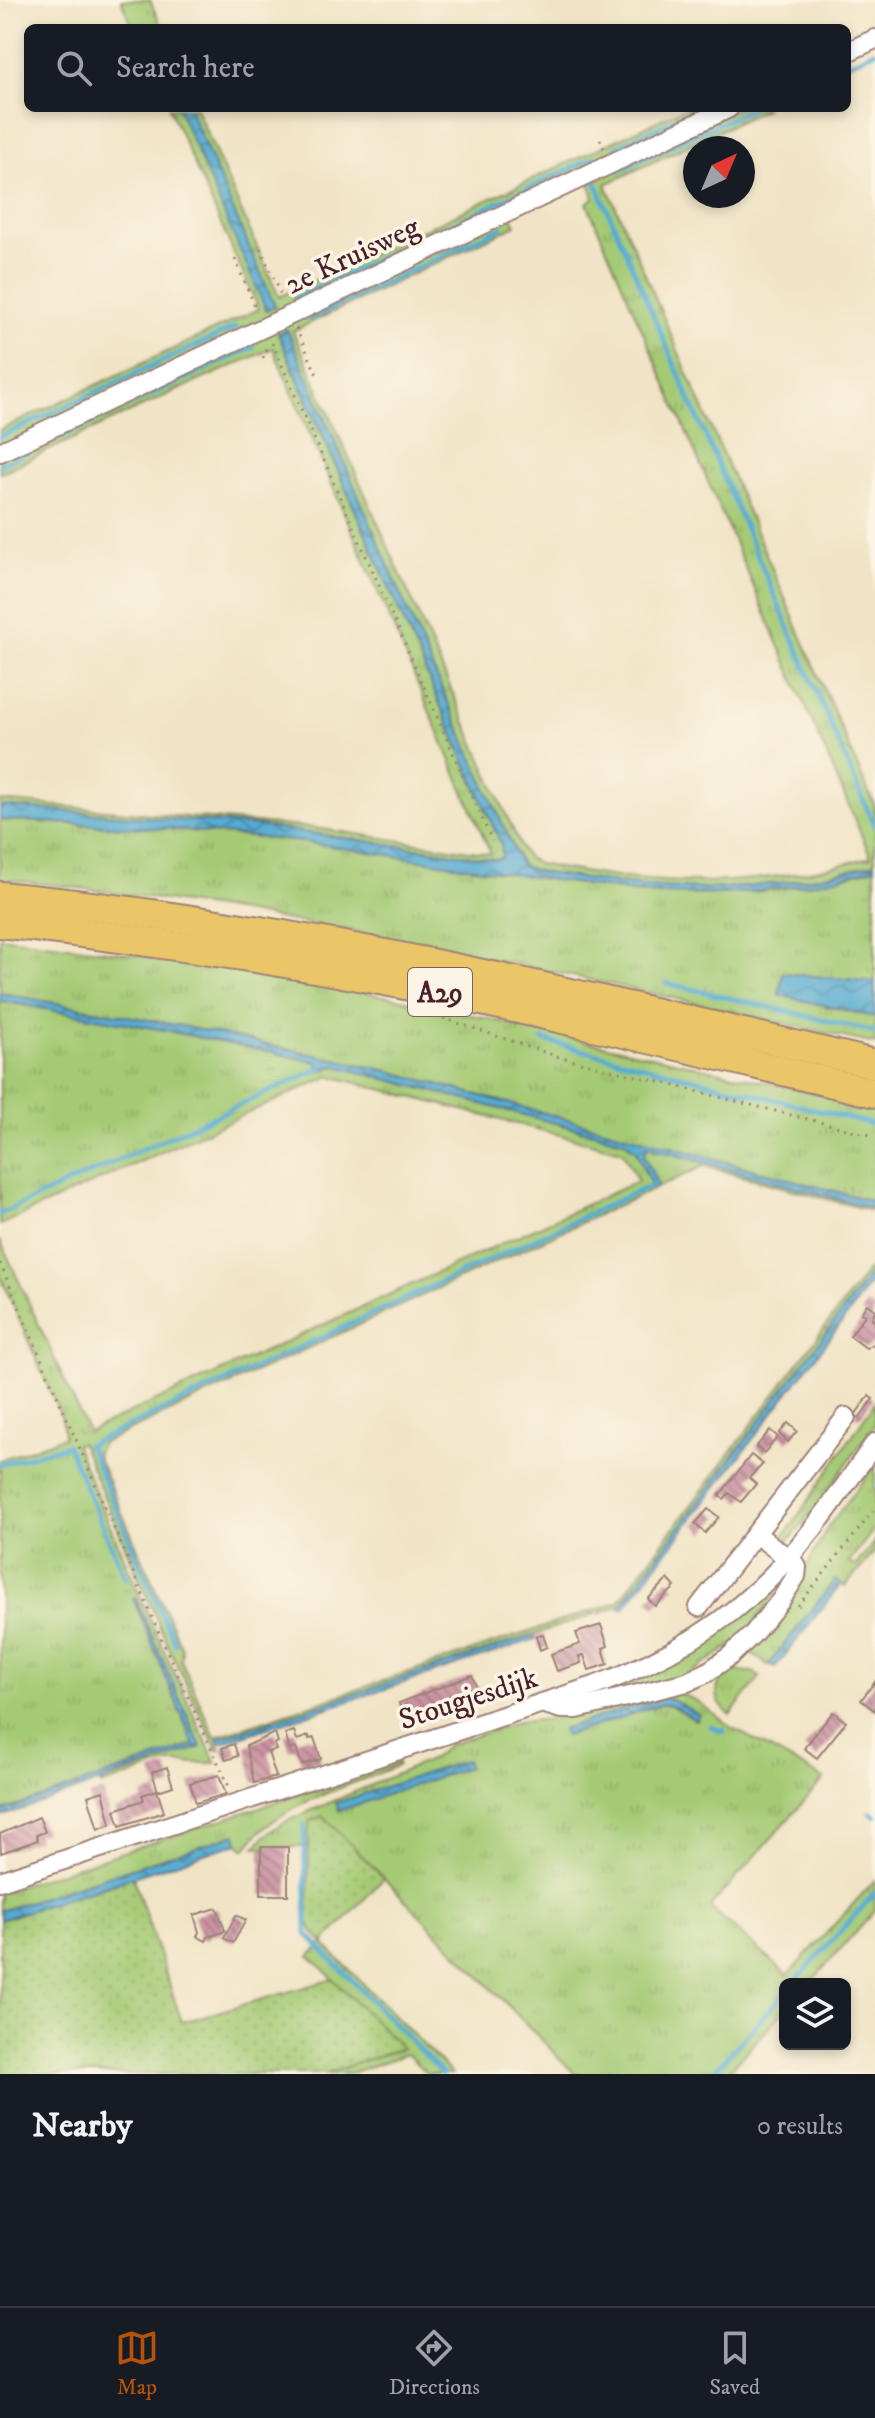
<!DOCTYPE html>
<style>
body{margin:0;font-family:"IM FELL DW Pica",serif;background:#20242c;color:#f1f3f6}
.controls{position:absolute;right:24px;bottom:24px;display:grid;overflow:hidden;border-radius:12px;box-shadow:0 4px 12px #0003}
.controls button{width:72px;height:72px;display:grid;place-items:center;padding:0;border:0;border-bottom:2px solid #363941;background:#171b24;color:#f1f3f6;font:40px sans-serif}
.compass{position:absolute;left:683px;top:136px;width:72px;height:72px;border-radius:50%;background:#171b24;box-shadow:0 4px 12px #0003;rotate:44deg}
.list{margin:0;padding:0;list-style:none}
h2{display:flex;justify-content:space-between;align-items:center;height:104px;margin:0;padding:0 32px;font-size:34px}
h2 small{font-size:26px;font-weight:400;color:#9ea1a6}
.icon{flex:none;width:44px;height:44px;fill:none;stroke:currentColor;stroke-width:2;stroke-linecap:round;stroke-linejoin:round}
.map{position:relative;flex:none;width:875px;height:2074px;overflow:hidden}
.search{position:absolute;background:#171b24;box-shadow:0 4px 12px #0003;left:24px;right:24px;top:24px;height:88px;display:flex;align-items:center;gap:20px;box-sizing:border-box;padding:0 28px;border-radius:12px;color:#9ea1a6;font-size:30px}
.sheet{height:232px;background:#171b24}
nav{display:flex;justify-content:space-around;align-items:center;box-sizing:border-box;height:112px;border-top:2px solid #363941;background:#171b24;font-size:22px;color:#9ea1a6}
nav a{display:grid;justify-items:center;gap:4px}
nav .on{color:#b45309}
.map>svg:first-child{display:block}
.grass{fill:url(#grass-tufts);stroke:#787450;stroke-width:2;fill-rule:evenodd}
.garden{fill:url(#garden-dots);stroke:#787450;stroke-width:2}
.water{fill:url(#water-waves);stroke:#50657e;stroke-width:2}
.lines{fill:none;stroke-linecap:round;stroke-linejoin:round}
.stream{stroke:#55abd1;stroke-width:5}
.building{fill:url(#building-back-hatch)}
.minor-casing{stroke:#9e8278;stroke-width:22}
.highway-casing{stroke:#9e8278;stroke-width:32}
.path{stroke:#9e8278;stroke-width:3;stroke-dasharray:2 6;stroke-linecap:butt}
.minor{stroke:#fff;stroke-width:18}
.highway{stroke:#ebc669;stroke-width:28}
.labels{text-anchor:middle;stroke-width:7;stroke-linejoin:round;paint-order:stroke}
.shield{fill:#fcf5e5;stroke:#7f5f63;stroke-width:2}
.shield-label{font-size:28px;font-weight:bold;fill:#4a1f2b}
.street-label{font-size:30px;fill:#4a1f2b;stroke:#fcf5e5}
</style>
<div class="map">
<svg width="875" height="2074" viewBox="0 0 875 2074">
<defs>
<pattern id="grass-tufts" width="24" height="20" patternUnits="userSpaceOnUse" patternTransform="scale(2)"><rect width="24" height="20" fill="#a5ca75"/><path d="M3 7l-1-3M5 7V3M7 7l1-3M15 17l-1-3M17 17v-4M19 17l1-3" fill="none" stroke="#90ad65"/></pattern>
<pattern id="garden-dots" width="8" height="8" patternUnits="userSpaceOnUse" patternTransform="scale(2)"><rect width="8" height="8" fill="#a5ca75"/><path d="M2 2h.1M6 6h.1" fill="none" stroke="#90ad65" stroke-width="1.8" stroke-linecap="round"/></pattern>
<pattern id="water-waves" width="16" height="10" patternUnits="userSpaceOnUse" patternTransform="scale(2)"><rect width="16" height="10" fill="#55abd1"/><path d="M0 5q4-4 8 0t8 0" fill="none" stroke="#488baa"/></pattern>
<pattern id="building-back-hatch" width="6" height="6" patternUnits="userSpaceOnUse" patternTransform="scale(2)"><rect width="6" height="6" fill="#ca93a3"/><path d="M-1 5l2 2M0 0l6 6M5-1l2 2" fill="none" stroke="#a67785"/></pattern>
</defs>
<rect width="100%" height="100%" fill="#fcf5e5"/>
<filter id="ink" filterUnits="userSpaceOnUse"><feTurbulence type="fractalNoise" baseFrequency=".0125" numOctaves="2"/><feDisplacementMap in="SourceGraphic" scale="16" xChannelSelector="R" yChannelSelector="G"/><feConvolveMatrix kernelMatrix="1 2 1 2 8 2 1 2 1" color-interpolation-filters="sRGB"/></filter>
<filter id="wash" filterUnits="userSpaceOnUse"><feTurbulence type="fractalNoise" baseFrequency=".006" numOctaves="4" result="noise"/><feDisplacementMap in="SourceGraphic" scale="32" xChannelSelector="R" yChannelSelector="G"/><feGaussianBlur stdDeviation="1.8" result="paint"/><feColorMatrix in="noise" values="0 0 0 0 0 0 0 0 0 0 0 0 0 0 0 0 0 1.4 0 .05"/><feComposite in="paint" operator="in"/></filter>
<g filter="url(#wash)">
<rect width="100%" height="100%" fill="#f1e4c6"/>
<!-- grass -->
<g class="grass">
<polygon points="121,0 150,0 162,28 133,28"/>
<polygon points="169,108 196,108 279,297 685,108 721,108 0,448 0,430 259,309"/>
<path d="M737 108H767L606 184 875 807V863C770 891 689 896 581 878 562 875 538 874 521 865L432 667 287 330 278 334 501 844 502 858 494 859 259 826 0 806V801L315 828 491 854 273 348 171 393 0 473V455L511 215 516 225 293 331 521 848 527 858 539 864C659 889 752 889 871 857L587 203 594 198 590 183Z"/>
<path d="M0 820 169 829 303 842 633 892C719 899 792 892 875 868V982L783 973 779 995 875 1017V1044C585 978 296 910 0 879Z"/>
<polygon points="0,937 212,965 401,999 875,1107 875,1202 385,1070 177,1025 0,993"/>
<polygon points="0,1001 159,1029 317,1062 321,1070 336,1066 624,1141 636,1151 653,1188 658,1185 644,1155 647,1147 875,1209 875,1212 704,1166 102,1443 96,1454 182,1649 181,1660 215,1737 618,1602 875,1261 875,1268 620,1606 217,1740 220,1749 217,1750 167,1643 81,1443 75,1444 153,1626 216,1763 167,1763 101,1786 100,1783 201,1747 134,1597 194,1745 0,1812 0,1460 64,1437 62,1419 0,1275 0,1240 88,1432 638,1181 622,1151 330,1076 0,1225"/>
<polygon points="875,1402 875,1425 801,1527 788,1541 781,1541"/>
<polygon points="875,1465 875,1528 849,1562 855,1566 875,1541 875,1551 845,1587 835,1580 768,1665 745,1648 795,1588 828,1527"/>
<path d="M788 1576 745 1636 687 1676 574 1703C598 1695 622 1688 645 1677 696 1653 747 1616 788 1576Z"/>
<path d="M725 1671 753 1672 760 1677 730 1715C713 1701 714 1689 725 1671Z"/>
<path d="M674 1691 697 1701 731 1727 824 1779 710 1907 788 1975 875 1880V1911L809 1984H785V2010L726 2074H575L323 1816 309 1822V1847H255L269 1832 287 1821 432 1759 448 1745 518 1722 551 1719ZM662 1698 672 1699 698 1715 695 1720 670 1705 662 1704 565 1735 562 1730ZM466 1760 468 1766 339 1810 337 1804Z"/>
<path d="M398 1762V1765C346 1789 281 1800 245 1849L238 1843 235 1835 0 1911V1892Z"/>
<polygon points="323,1943 452,2074 427,2074 407,2054 347,2074 326,2074 401,2048 310,1956"/>
</g>
<!-- garden -->
<g class="garden">
<polygon points="323,1816 384,1878 323,1943 312,1931 308,1920 309,1822"/>
<polygon points="133,1877 182,2022 333,1979 402,2048 326,2074 0,2074 0,1920"/>
</g>
<!-- water -->
<g class="water">
<polygon points="178,108 189,108 275,306 266,310"/>
<path d="M287 329 432 667 521 865C538 874 562 875 581 878 684 895 774 892 875 863V868C795 891 717 900 633 892L303 842 169 829 0 820V806L259 826 494 859 502 858 501 844 278 333Z"/>
<polygon points="783,973 875,982 875,1017 779,995"/>
<polygon points="0,993 177,1025 385,1070 875,1202 875,1209 647,1147 644,1155 658,1185 653,1188 636,1151 624,1141 336,1066 321,1070 317,1062 159,1029 0,1001"/>
<polygon points="875,1268 875,1276 850,1312 623,1609 620,1606"/>
<polygon points="835,1580 841,1584 775,1668 769,1664"/>
<polygon points="135,1597 201,1747 0,1817 0,1812 21,1805 194,1745 133,1598"/>
<polygon points="534,1635 536,1639 219,1744 217,1739"/>
<polygon points="662,1698 672,1699 699,1715 696,1720 670,1705 662,1704 565,1736 562,1729"/>
<polygon points="466,1760 468,1767 339,1811 336,1803"/>
<polygon points="236,1834 238,1843 0,1920 0,1911"/>
</g>
<g class="lines">
<!-- stream -->
<g class="stream">
<polyline points="847,39 875,26"/>
<polyline points="847,64 875,51"/>
<polyline points="616,147 700,108"/>
<polyline points="619,170 753,108"/>
<polyline points="596,183 875,827"/>
<polyline points="295,298 595,157"/>
<polyline points="309,319 502,227"/>
<polyline points="0,437 236,327"/>
<polyline points="0,465 253,347"/>
<polyline points="666,983 875,1032"/>
<polyline points="543,1040 875,1125"/>
<polyline points="0,1214 323,1067"/>
<polyline points="88,1445 175,1644"/>
<polyline points="86,1446 654,1184"/>
<polyline points="0,1465 67,1445 126,1579"/>
<polyline points="711,1726 722,1732 724,1729"/>
<polyline points="870,1813 875,1816"/>
<polyline points="304,1825 307,1934 443,2074"/>
<polyline points="793,1984 875,1893"/>
<polyline points="711,2074 785,1993"/>
</g>
</g>
<g id="blocks">
<!-- building -->
<g class="building">
<polygon points="867,1304 875,1310 872,1319 875,1322 875,1343 866,1348 850,1336 865,1315 861,1313"/>
<polygon points="869,1396 873,1399 859,1418 855,1415"/>
<polygon points="788,1423 797,1431 788,1442 779,1434"/>
<polygon points="770,1430 778,1437 764,1453 756,1447"/>
<polygon points="751,1455 763,1464 749,1478 756,1484 741,1502 729,1493 724,1499 719,1496"/>
<polygon points="708,1509 719,1517 705,1533 695,1524"/>
<polygon points="668,1579 675,1587 655,1606 648,1599"/>
<polygon points="601,1625 608,1646 603,1648 608,1664 589,1670 584,1655 579,1656 581,1663 557,1671 551,1654 580,1644 576,1633"/>
<polygon points="543,1634 547,1647 540,1650 536,1636"/>
<polygon points="472,1675 481,1698 426,1719 425,1715 406,1723 399,1703"/>
<polygon points="875,1682 875,1711 861,1700"/>
<polygon points="833,1712 846,1722 817,1758 804,1748"/>
<polygon points="294,1731 297,1740 309,1736 309,1739 314,1738 321,1759 302,1765 296,1748 290,1750 285,1734"/>
<polygon points="275,1733 278,1742 274,1744 276,1750 268,1752 276,1777 254,1783 246,1746"/>
<polygon points="234,1744 238,1756 226,1760 222,1748"/>
<polygon points="167,1767 173,1786 158,1791 152,1772"/>
<polygon points="219,1775 226,1794 196,1803 190,1783"/>
<polygon points="157,1790 164,1812 120,1826 115,1810 144,1800 142,1795"/>
<polygon points="103,1791 111,1824 98,1829 88,1796"/>
<polygon points="39,1817 45,1832 36,1835 38,1840 1,1853 0,1834"/>
<rect x="261" y="1847" width="27" height="48"/>
<polygon points="217,1908 225,1931 208,1937 206,1941 197,1936 199,1932 194,1915"/>
<polygon points="236,1915 246,1920 233,1943 224,1938"/>
</g>
</g>
</g>
<g filter="url(#ink)">
<use href="#blocks" fill-opacity="0" stroke="#9e8278" stroke-width="2"/>
<g class="lines">
<!-- minor casing -->
<g class="minor-casing">
<g id="minor">
<polyline points="847,52 875,39"/>
<polyline points="0,452 729,108"/>
<polyline points="699,1607 846,1417"/>
<polyline points="541,1703 561,1709 577,1709 687,1682 706,1673 730,1656 753,1634 781,1600 796,1576 797,1567 793,1562 756,1534"/>
<path d="M0 1881 594 1686C663 1661 728 1623 778 1569 815 1531 844 1486 875 1443"/>
</g>
</g>
<!-- highway casing -->
<g class="highway-casing">
<g id="highway">
<path d="M0 896C296 924 586 996 875 1064"/>
<path d="M0 923C131 938 261 957 390 982 552 1014 714 1055 875 1093"/>
</g>
</g>
<!-- path -->
<g class="path">
<polyline points="600,139 604,149"/>
<polyline points="260,248 283,299"/>
<polyline points="235,259 257,311"/>
<polyline points="296,328 319,379"/>
<polyline points="272,343 492,841"/>
<polyline points="263,358 267,345"/>
<polyline points="428,1013 556,1056 875,1136"/>
<polyline points="0,1263 166,1649 229,1787"/>
<polyline points="798,1606 875,1509"/>
</g>
<!-- minor -->
<use href="#minor" class="minor"/>
<!-- highway -->
<use href="#highway" class="highway"/>
</g>
</g>
<g class="labels">
<!-- shield labels -->
<rect class="shield" x="408" y="968" width="64" height="48" rx="6"/>
<g class="shield-label">
<text x="440" y="1002">A29</text>
</g>
<!-- street labels -->
<g class="street-label">
<text transform="translate(352 255) rotate(-25)" y="10">2e Kruisweg</text>
<text transform="translate(468 1698) rotate(-18)" y="10">Stougjesdijk</text>
</g>
</g>
</svg>
<div class="controls">
<button><svg class="icon" aria-label="layers" viewBox="0 0 24 24"><path d="M12 4l9 5-9 5-9-5zM3 14l9 5 9-5"/></svg></button>
</div>
<svg class="compass" viewBox="-18 -18 36 36"><path d="M0-13l5 13h-10z" fill="#e53935"/><path d="M0 13l5-13h-10z" fill="#9ea1a6"/></svg>
<div class="search"><svg class="icon" aria-label="search" viewBox="0 0 24 24"><circle cx="10" cy="10" r="6"/><path d="M15 15l6 6"/></svg>Search here</div>
</div>
<section class="sheet">
<h2>Nearby<small>0 results</small></h2>
<ul class="list">
</ul>
</section>
<nav>
<a class="on"><svg class="icon" aria-label="map" viewBox="0 0 24 24"><path d="M3 6l6-2 6 2 6-2v14l-6 2-6-2-6 2zM9 4v14M15 6v14"/></svg>Map</a>
<a><svg class="icon" aria-label="directions" viewBox="0 0 24 24"><path d="M12 3l9 9-9 9-9-9zM9 14v-3h6M13 9l2 2-2 2"/></svg>Directions</a>
<a><svg class="icon" aria-label="saved" viewBox="0 0 24 24"><path d="M7 4h10v16l-5-4-5 4z"/></svg>Saved</a>
</nav>
